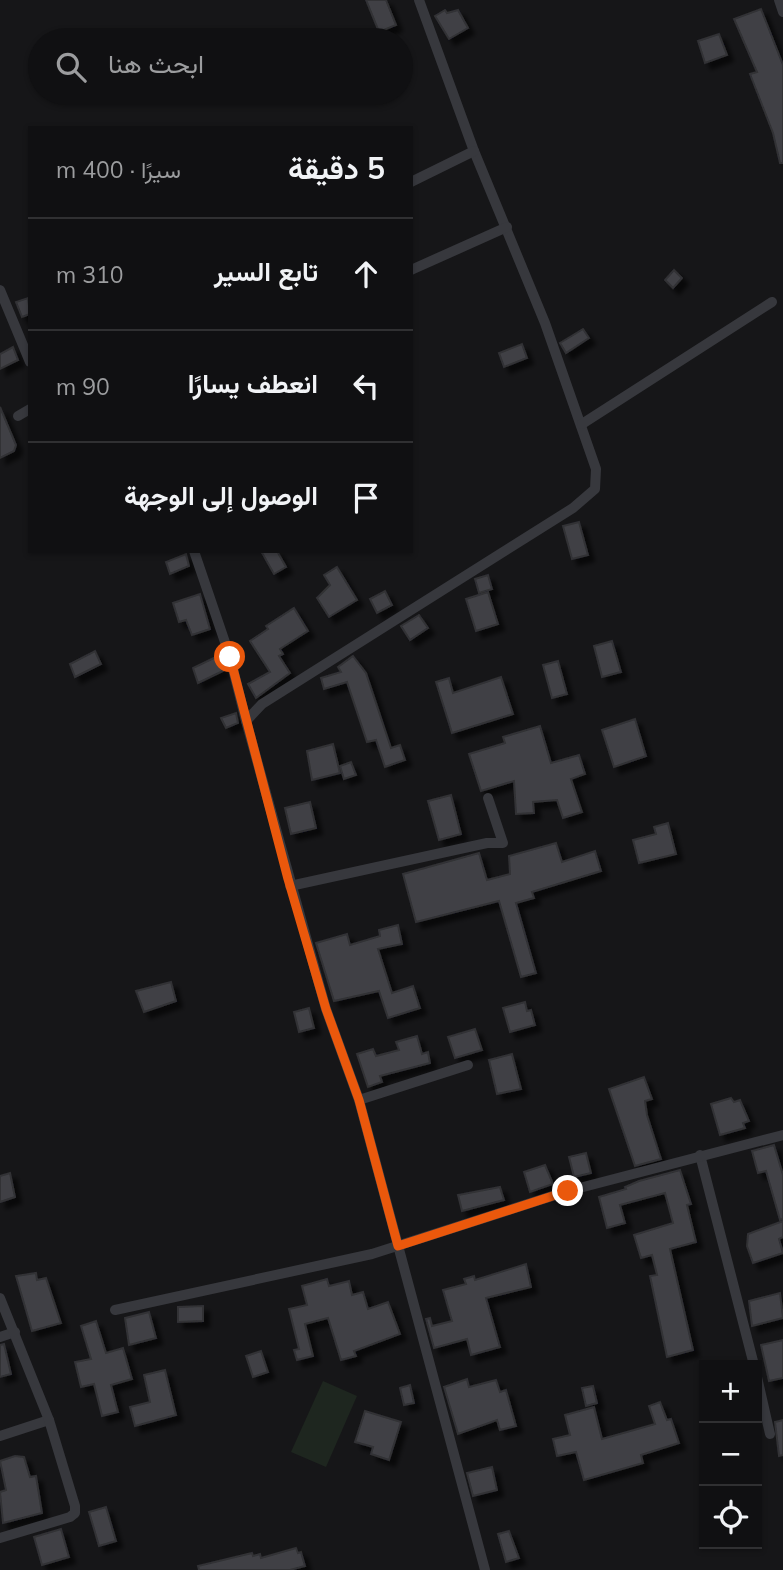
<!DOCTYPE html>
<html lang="ar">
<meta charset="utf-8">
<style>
body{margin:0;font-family:Mulish,Vazirmatn,sans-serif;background:#19191b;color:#f1f3f6;direction:rtl}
.controls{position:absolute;right:21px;bottom:21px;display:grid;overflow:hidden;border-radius:0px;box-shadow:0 2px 5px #0004}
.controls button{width:63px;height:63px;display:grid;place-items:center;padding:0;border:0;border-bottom:2px solid #303032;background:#101012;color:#f1f3f6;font:35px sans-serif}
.stop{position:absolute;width:21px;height:21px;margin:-16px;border:5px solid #ea580c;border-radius:50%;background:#fff}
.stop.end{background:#ea580c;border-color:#fff;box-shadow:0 2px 7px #0008}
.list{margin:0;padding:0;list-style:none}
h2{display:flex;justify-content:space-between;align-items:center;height:91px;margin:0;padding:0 28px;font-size:30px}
h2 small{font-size:23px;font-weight:400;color:#9c9d9f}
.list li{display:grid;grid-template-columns:46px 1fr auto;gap:21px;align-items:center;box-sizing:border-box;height:112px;padding:0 28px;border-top:2px solid #303032}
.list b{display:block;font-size:26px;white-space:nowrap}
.list em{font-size:23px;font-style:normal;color:#9c9d9f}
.icon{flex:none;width:38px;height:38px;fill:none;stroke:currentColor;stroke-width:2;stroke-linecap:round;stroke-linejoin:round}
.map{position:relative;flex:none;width:783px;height:1570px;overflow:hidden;direction:ltr}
.search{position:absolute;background:#101012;box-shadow:0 2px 5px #0004;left:28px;top:28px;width:385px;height:77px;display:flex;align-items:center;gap:18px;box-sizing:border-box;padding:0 24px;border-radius:38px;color:#9c9d9f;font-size:26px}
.panel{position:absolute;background:#101012;box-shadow:0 2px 5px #0004;left:28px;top:126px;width:385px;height:427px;border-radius:0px;direction:rtl}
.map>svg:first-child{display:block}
.green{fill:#1e261f}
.building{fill:#404145;stroke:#303034;stroke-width:2;filter:url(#shadow)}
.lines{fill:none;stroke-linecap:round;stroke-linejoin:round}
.minor{stroke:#37383d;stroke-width:10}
.route{stroke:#ea580c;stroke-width:9}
</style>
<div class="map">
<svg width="783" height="1570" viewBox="0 0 783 1570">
<defs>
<filter id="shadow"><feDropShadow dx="6" dy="6" stdDeviation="2" flood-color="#0009"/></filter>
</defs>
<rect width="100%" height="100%" fill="#161618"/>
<!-- green -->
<polygon class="green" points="323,1381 357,1396 326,1467 291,1452"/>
<!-- building -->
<g class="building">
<polygon points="366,0 386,0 396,25 379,32"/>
<polygon points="761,9 783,65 783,163 780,163 773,133 750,74 757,72 734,19"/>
<polygon points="445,10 447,13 458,10 468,28 449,39 435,16"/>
<polygon points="719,34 727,55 705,63 698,41"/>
<polygon points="674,270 682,278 673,288 665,280"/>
<polygon points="28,298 30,314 22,317 16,302"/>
<polygon points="583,329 589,338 566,353 560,343"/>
<polygon points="522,344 527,358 504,367 499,353"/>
<polygon points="13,347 18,360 0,369 0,354"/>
<polygon points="0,407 16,445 14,451 0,458"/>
<polygon points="579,522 588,555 572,559 563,526"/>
<polygon points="261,551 277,551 286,567 274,574"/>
<polygon points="186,554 189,566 170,574 166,562"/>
<polygon points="337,567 357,600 329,617 317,598 330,585 324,575"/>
<polygon points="488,575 492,589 479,593 475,579"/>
<polygon points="385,591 392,605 377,613 370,599"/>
<polygon points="488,592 498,624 476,631 466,599"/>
<polygon points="200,594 210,629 192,635 186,620 179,622 173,603"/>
<polygon points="294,608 308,631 280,649 283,654 279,656 290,673 256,698 248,684 270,672 250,641 268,629 266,626"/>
<polygon points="419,615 428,628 410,640 401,626"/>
<polygon points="612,641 621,672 602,677 594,646"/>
<polygon points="95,651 101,664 75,677 70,664"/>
<polygon points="218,656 223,671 198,683 193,668"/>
<polygon points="353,656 366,673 391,748 400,745 405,760 385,767 376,740 367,742 347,682 324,689 321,678 341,672 338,667"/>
<polygon points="558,661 567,694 552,698 543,665"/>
<polygon points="501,677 513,714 452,733 436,682 449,678 453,693"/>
<polygon points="236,713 238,723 226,728 221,718"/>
<polygon points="635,719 646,756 614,767 602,730"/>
<polygon points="540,726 551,763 579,755 585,774 571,779 582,812 563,818 557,800 533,802 534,813 516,814 514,781 481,791 469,754 505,743 503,737"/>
<polygon points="333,744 340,773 312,780 307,751"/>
<polygon points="351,762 356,775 344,779 340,766"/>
<polygon points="451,795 461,834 439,840 428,801"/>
<polygon points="310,802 316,828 291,834 285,808"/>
<polygon points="668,823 676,854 639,863 633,840 656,834 654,827"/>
<polygon points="556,843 562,862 595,851 601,871 532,892 534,898 516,903 536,973 521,977 499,901 416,922 403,874 479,853 487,880 510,874 509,856"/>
<polygon points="398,925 402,944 378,949 392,993 413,986 420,1008 388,1018 379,991 334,1001 316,943 347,934 350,945 380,936 379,930"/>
<polygon points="171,982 176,1001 144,1012 136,991"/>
<polygon points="525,1002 527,1011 531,1010 535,1025 510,1032 503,1008"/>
<polygon points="309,1008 314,1028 299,1032 294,1012"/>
<polygon points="475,1029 482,1050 455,1058 448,1037"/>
<polygon points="417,1036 422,1054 428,1052 430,1063 380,1076 382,1082 368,1087 357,1054 373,1049 376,1056 399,1050 396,1042"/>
<polygon points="512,1054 521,1089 497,1094 489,1060"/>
<polygon points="644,1077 652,1099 645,1101 647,1115 661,1159 635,1166 609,1089"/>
<polygon points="731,1098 734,1102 740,1100 749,1121 743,1123 745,1128 720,1135 711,1104"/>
<polygon points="774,1145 783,1175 783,1219 780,1220 766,1171 758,1173 752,1151"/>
<polygon points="586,1153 591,1173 574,1177 569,1157"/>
<polygon points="545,1165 553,1184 530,1192 524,1172"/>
<polygon points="680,1170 691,1204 687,1205 696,1242 670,1249 693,1350 667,1357 650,1276 657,1275 652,1255 641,1258 634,1235 673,1223 665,1193 620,1205 625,1223 607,1228 599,1197 626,1189 625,1187 639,1181"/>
<polygon points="10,1173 15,1197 0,1202 0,1176"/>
<polygon points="500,1187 504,1200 462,1211 458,1195"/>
<polygon points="783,1221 783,1237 779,1239 783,1253 753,1263 747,1246 748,1234"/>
<polygon points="526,1264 531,1287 486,1298 500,1347 471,1355 467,1339 434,1348 426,1319 430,1318 432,1326 452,1321 443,1290 466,1284 464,1279 474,1276 475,1280"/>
<polygon points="36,1273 37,1280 46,1278 61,1323 32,1331 16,1276"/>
<polygon points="327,1279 329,1286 349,1281 352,1295 363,1292 368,1309 388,1302 400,1334 354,1351 356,1356 341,1360 328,1318 305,1324 313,1356 297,1360 294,1350 299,1349 289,1309 307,1305 302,1286"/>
<polygon points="780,1293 783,1318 752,1326 749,1301"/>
<polygon points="203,1306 203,1321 178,1322 178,1307"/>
<polygon points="149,1312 156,1338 129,1345 125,1318"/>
<polygon points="96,1321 106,1353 123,1348 132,1379 111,1385 118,1412 102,1416 94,1384 81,1387 75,1362 91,1359 81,1326"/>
<polygon points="783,1340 783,1378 769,1381 761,1345"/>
<polygon points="4,1344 11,1374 0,1377 0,1345"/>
<polygon points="261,1351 268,1372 253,1377 246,1356"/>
<polygon points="165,1370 176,1415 135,1426 130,1407 150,1402 144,1375"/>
<polygon points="467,1379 469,1387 496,1380 500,1392 506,1390 516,1426 500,1430 497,1420 458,1434 444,1387"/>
<polygon points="410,1385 414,1403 404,1405 400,1388"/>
<polygon points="593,1386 597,1403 586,1406 582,1388"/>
<polygon points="660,1402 667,1420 671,1419 679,1443 641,1455 643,1463 584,1480 576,1452 557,1456 553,1439 570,1435 565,1415 594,1407 602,1439 655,1424 649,1406"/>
<polygon points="365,1411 401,1422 389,1460 371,1454 373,1447 355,1442"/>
<polygon points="783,1420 783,1455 779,1456 775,1422"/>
<polygon points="15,1456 24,1457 30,1477 36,1476 42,1513 3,1523 0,1492 6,1490 0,1461"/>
<polygon points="492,1467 497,1490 473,1496 467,1473"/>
<polygon points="106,1507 116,1541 99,1546 89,1512"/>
<polygon points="61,1529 69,1557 42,1565 34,1537"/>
<polygon points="509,1531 519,1558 506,1562 498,1534"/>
<polygon points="296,1548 298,1553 301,1552 305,1566 290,1570 199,1570 198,1566 252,1553 253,1556 260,1554 261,1558"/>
</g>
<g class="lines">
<!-- minor -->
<g class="minor">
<polyline points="419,0 474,151 545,323 596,469 595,489 573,508 262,704 246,721 326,1009 359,1100 485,1570"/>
<polyline points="779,0 783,12"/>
<polyline points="411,182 474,151"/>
<polyline points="411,270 507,227"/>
<polyline points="0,290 30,362"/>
<polyline points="18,416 30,409"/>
<polyline points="582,424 772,302"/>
<polyline points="194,551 230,657 246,721"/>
<polyline points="290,886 487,843 503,843 488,798"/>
<polyline points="359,1100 468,1065"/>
<polyline points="700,1155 754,1365"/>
<polyline points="115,1310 372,1254 568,1191 783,1135"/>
<polyline points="0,1337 15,1332"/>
<polyline points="757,1377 770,1434"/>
<polyline points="0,1436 49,1420"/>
<polyline points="0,1538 70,1517 75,1513 75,1506 49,1420 0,1298"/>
</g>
</g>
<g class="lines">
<!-- route -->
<polyline class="route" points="230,657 288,879 326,1009 359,1100 398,1246 568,1191"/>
</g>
</svg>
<div class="controls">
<button>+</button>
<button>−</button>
<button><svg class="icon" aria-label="locate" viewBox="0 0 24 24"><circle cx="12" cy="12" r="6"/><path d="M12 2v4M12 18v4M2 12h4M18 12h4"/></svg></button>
</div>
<div class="stop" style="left:230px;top:657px"></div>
<div class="stop end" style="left:568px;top:1191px"></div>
<div class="search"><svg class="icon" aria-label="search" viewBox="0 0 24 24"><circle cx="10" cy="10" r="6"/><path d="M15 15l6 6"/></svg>ابحث هنا</div>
<section class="panel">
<h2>5 دقيقة<small>سيرًا · 400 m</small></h2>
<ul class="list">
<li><svg class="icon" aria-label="ahead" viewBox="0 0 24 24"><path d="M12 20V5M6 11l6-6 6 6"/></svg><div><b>تابع السير</b></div><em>310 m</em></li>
<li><svg class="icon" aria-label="left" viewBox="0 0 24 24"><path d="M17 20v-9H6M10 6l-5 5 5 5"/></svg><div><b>انعطف يسارًا</b></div><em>90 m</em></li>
<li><svg class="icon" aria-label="arrive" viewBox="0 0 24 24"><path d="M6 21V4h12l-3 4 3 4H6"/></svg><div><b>الوصول إلى الوجهة</b></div></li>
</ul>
</section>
</div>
